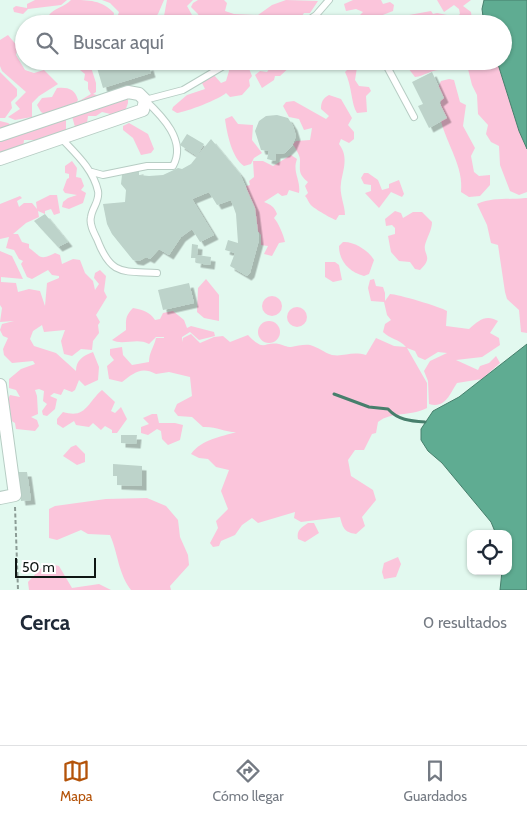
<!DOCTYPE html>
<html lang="es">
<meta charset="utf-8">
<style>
body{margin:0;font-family:Cabin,sans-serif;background:#f2f2f3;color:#1f2937}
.controls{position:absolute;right:15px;bottom:15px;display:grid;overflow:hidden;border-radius:10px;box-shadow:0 1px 4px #0004}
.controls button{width:45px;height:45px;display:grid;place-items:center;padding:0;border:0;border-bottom:1px solid #e0e1e3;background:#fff;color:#1f2937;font:25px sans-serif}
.scale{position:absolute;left:15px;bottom:12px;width:81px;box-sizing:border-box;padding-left:5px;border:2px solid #0e1613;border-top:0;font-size:14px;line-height:18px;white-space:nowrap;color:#0e1613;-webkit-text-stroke:4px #fff;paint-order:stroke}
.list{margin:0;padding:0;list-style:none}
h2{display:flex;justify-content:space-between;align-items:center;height:65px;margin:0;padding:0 20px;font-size:21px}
h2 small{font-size:16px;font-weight:400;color:#747a83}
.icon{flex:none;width:28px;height:28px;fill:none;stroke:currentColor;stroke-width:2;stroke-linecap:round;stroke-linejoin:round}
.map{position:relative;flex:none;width:527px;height:590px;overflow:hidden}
.search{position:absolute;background:#fff;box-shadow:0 1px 4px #0004;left:15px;right:15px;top:15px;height:55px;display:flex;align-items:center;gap:12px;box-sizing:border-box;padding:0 18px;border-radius:28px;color:#747a83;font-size:19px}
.sheet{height:155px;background:#fff}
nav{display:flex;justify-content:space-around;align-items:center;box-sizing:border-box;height:70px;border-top:1px solid #e0e1e3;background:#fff;font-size:14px;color:#747a83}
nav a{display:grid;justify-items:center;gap:2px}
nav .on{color:#b45309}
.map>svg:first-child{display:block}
.green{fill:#fbc5db}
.water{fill:#5fac92;stroke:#477f6c}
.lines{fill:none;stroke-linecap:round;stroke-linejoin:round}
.stream{stroke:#477f6c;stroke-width:3}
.building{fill:#bdd3ca;filter:url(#shadow)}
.service-casing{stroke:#b7cdc4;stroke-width:8}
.minor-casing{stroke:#b7cdc4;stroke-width:14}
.path{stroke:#8b9c95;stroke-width:2;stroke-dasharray:4 2.5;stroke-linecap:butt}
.service{stroke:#fff;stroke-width:6}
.minor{stroke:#fff;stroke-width:12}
</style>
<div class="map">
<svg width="527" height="590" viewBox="0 0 527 590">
<defs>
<filter id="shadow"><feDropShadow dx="4.5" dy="4.5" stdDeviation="0" flood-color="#0004"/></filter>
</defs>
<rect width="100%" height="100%" fill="#e2f9ef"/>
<!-- green -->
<g class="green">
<polygon points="35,0 67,0 61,5 28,9 23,14 14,12 13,8 16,6 27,8 27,4"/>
<path d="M71 0C89 0 102 0 114 13L112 24H65L64 20 55 22 51 21 49 15C54 8 65 7 71 0Z"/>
<polygon points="102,0 164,0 158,14 149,24 115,24 119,12 110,3"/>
<polygon points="167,0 193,0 187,6 197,24 187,24 185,19 164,16"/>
<polygon points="198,0 224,0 227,3 225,11 234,14 258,15 272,5 286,0 318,1 310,13 304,13 300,19 291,24 202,24 198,14 191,7 193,3"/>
<polygon points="353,0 381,0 383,4 390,2 394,5 393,11 375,18 371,24 341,24 343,18 360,15 363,12 356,9 346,11 344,4"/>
<polygon points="437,0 471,0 463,6 471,12 472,20 469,24 447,24 450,21 456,22 456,17 460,14 459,9 454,5 444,12"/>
<polygon points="431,11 433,14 437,13 447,15 444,24 410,24 407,18 409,15"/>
<polygon points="8,35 18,47 16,55 25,70 34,73 44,70 58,84 39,96 32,103 32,117 15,120 8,117 20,109 15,103 26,92 2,71 0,66 0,40"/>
<path d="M77 61H89L96 83V92L93 94 109 98 128 92V103L123 117 102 112 96 116H88L86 130 75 127 70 109 64 106 51 117 66 119V135L56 143 46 136 39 140H24L23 148 0 153V121L8 123 15 128 50 117 41 112 37 105 42 98 52 97 57 88C68 87 75 89 78 100L76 103 91 94 88 89V82L84 80 85 74 80 70Z"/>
<path d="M232 61H246L252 76 249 80 250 86 242 95 230 97 226 93C220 99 186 112 177 113L172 110 173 107 187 95 205 89 201 81 213 74 221 83 226 81 229 71 227 65Z"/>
<polygon points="275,61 312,61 293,64 280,76 275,76 274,80 262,88 255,75 260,71 267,72"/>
<path d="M342 61H358L355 80 359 86 369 87 371 91 366 96 367 112 357 113C351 104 352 85 345 72L352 65 345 66Z"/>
<path d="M417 61H443L440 70C430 70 425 76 415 77L408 68Z"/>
<polygon points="466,61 497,61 499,64 519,131 527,149 527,192 519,195 510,191 500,165 499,146 491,142 486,134 488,125 478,114 477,95 472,85"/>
<polygon points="0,72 17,89 17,96 11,102 12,108 5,118 0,118"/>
<path d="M449 79 454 80 460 102 466 105 463 126 475 148 471 156 474 172 479 176 490 175V185L480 196 469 197 461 192C464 167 447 145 441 121 438 109 444 103 438 87L441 81Z"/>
<path d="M329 95 341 99 352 118 348 125 354 132V139L349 143 341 139 339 144C349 157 343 170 341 183 339 194 345 205 345 215H339L336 220C332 219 315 209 312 206 309 204 308 199 305 196L308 193 305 186 308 182C298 174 300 170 300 160 300 155 295 148 293 144L296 141 310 140 312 128 304 130 299 119 289 117 283 106 286 102 294 101 326 119 329 116 321 109C321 102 323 98 329 95Z"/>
<path d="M232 116 238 124 253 125 252 140 262 153 254 158 251 164 244 166C232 158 227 134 225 119Z"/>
<polygon points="129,123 148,134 154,149 151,153 141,155 133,138 123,130 123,126"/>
<path d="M291 155 297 159C292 172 301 180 299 193L289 190 287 195 282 196 278 193 264 202C271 205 274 206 277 214L274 218C278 222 284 236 285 242L279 243 272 256 264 254 268 246 261 245V235L257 230 246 186 250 185 249 181 254 177 253 161H263L273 166Z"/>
<polygon points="72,161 77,168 76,177 81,178 84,186 81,190 86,193 83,203 69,209 62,207 63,202 68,198 77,195 65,193 63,190 67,179 69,178 69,174 65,173 65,166"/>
<polygon points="364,173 368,173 378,180 382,190 389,188 389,184 399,180 404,194 402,197 391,192 379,208 365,193 371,191 371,185 364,184 361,178"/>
<path d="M50 195H57L60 213 54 215 51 209 45 211V214L38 211 39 217 26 223 13 234H18L22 242 29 244V248C42 257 39 261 55 253L60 255 62 264 73 259 80 260 85 273 93 281 95 290 99 284 94 278 95 273 100 270 106 276 104 291 107 297 96 315 100 322 98 325 99 333 93 341 92 350 81 349 72 356 64 354 61 341 65 330 44 332 42 325 33 331 30 339 34 346 56 353 76 371C76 360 83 356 93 352L99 367 98 380 85 386 79 380 75 390 72 392 64 389 61 395 54 393 50 396 57 399 55 409 47 416 43 415 42 411 47 404 43 401 44 391 39 389 35 390 37 396 38 414 31 417 37 420 39 426 35 431 16 429 15 423 10 420 8 411 10 406 7 401 10 395 20 397 16 390 9 388V379L21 369 35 364 33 361 12 363 4 355 3 349 8 338 3 336 0 330 2 324 14 321 0 322 2 308 0 305V251L12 256 23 279 1 277V282L16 283 18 292 29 289 40 291 45 306 47 283 59 278V276L52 275 48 270 32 279 27 277 21 264 23 261 19 259 14 250 6 248 9 237 0 239V204L20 196 22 198 17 201 19 207 24 203H32L37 209 36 202Z"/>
<path d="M525 198H527V333L521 332 519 310 507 299 505 292 498 245 491 243 487 225 477 204C493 197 509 200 525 198Z"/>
<path d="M395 211 401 213 403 218 413 212H422L432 222C432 230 427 237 425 245 423 255 434 257 420 270L415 269 410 262 399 261 391 252 388 236 395 234V228L392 225 386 226 385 219Z"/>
<path d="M343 242C354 241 369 251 374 260L369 274 364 276C349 272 339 261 339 246Z"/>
<polygon points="325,262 335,262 339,265 342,280 333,282 325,277"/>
<polygon points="206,279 219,295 219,321 204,318 197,312 198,288"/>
<path d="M374 279 376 286 383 287 385 293V301L390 294C397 294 441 307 447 311L446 326 469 329C479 320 486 314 498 321L490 333 499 338 500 345 482 357 456 360 478 370 480 366 489 363 496 356 500 363 482 379 457 383C450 393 446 409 429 404L428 381 424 371 430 361 447 353 438 352 425 360 418 357 415 351 407 348 427 383V408C409 417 392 411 378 422L376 433 372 434 364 450H355L348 460 351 476 373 490 376 500 362 517 365 526 356 534C344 532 343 528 340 517L301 522 294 518 295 512 258 523 252 518 242 525 235 535 221 541 219 546 213 547 210 543 218 528 216 521 228 509 221 491 229 470 216 467 208 459 199 458 191 454C202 439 221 437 236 432 224 432 215 426 203 427L192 417 178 416 174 411 177 404 192 396 190 377 169 372 156 374C141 366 134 373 122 382L109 379 107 366 114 360 110 355V349L122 347 123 355 132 365 149 362C149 352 154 347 156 338H164V337H156L149 344C137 337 123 346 112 340L126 330C126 320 125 316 133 308 143 310 150 312 155 320L160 319 163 313 173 311 184 320 187 328 191 326 214 332 215 336 199 340 190 332 182 337V342L183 338 191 334 200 343 214 337 223 336 230 342 248 335C265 353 263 341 279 344 284 345 286 347 291 347 297 346 304 344 310 345 318 347 325 353 332 355 344 357 351 351 366 355L376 338 394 346 406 347C399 339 390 339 383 332L385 324 391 320 387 315 384 302 371 301 368 288 370 280Z"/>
<circle cx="272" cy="306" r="10"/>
<circle cx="297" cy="317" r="10"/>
<circle cx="269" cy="332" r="11"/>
<path d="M102 390 115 402 111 411 115 413 121 407 127 419 117 433H112V430L105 426 101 430 93 423 89 427 76 425 74 421 63 428 57 424V419L63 412C86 419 87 403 102 390Z"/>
<polygon points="152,414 157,414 159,423 175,423 183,425 180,440 168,445 162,439 161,431 157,429 148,435 141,433 141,427 149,424 143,418"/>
<polygon points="76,445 85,454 85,462 77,465 63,456 71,447"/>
<path d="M147 498 166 506 178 520 180 537 188 555 189 565 170 586 171 590H131C118 573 118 553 110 535L88 534 81 530 57 540 49 538V509L55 506 106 499Z"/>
<path d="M308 523H314L319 533 305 542 298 539C296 530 302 527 308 523Z"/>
<polygon points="398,557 401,564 396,577 384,579 382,572 384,563"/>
<polygon points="46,563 59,566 72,588 99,584 111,590 29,590 28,582"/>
</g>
<!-- water -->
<g class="water">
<polygon points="484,0 527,0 527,149 519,131 497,61 503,61 503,24 484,24 482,9"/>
<polygon points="527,344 527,590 500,590 502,571 508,571 508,534 496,534 491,522 442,463 428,451 421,440 421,429 433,411 459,397"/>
</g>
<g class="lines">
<!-- stream -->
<path class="stream" d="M334 394 369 407 388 409C398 420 410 421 425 422"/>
</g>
<!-- building -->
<g class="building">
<polygon points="95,61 140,61 142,68 149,66 151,73 103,88"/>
<polygon points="432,72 444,98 439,102 447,118 429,128 418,106 423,104 412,82"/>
<polygon points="277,115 288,118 293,126 296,136 292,146 285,153 276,154 275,161 267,159 269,151 261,150 255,131 259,121 266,116"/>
<polygon points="187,134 204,144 197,156 180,145"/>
<polygon points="211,139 240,174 255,208 259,240 250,273 247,276 230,266 235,253 225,250 228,240 238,243 236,214 231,200 217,205 209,192 192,199 214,235 200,242 192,229 181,237 169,255 159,249 150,259 146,257 139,261 133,260 112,234 107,224 103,204 125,202 126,190 121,184 122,175 139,170 139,175 149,176 163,175 178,168 182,169 191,164"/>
<polygon points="45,214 68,242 58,247 34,221"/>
<polygon points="192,244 198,245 197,255 211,257 210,265 196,263 197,258 191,258"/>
<polygon points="189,283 194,303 163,310 158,290"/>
<polygon points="121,435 137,435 136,444 121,443"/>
<polygon points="113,464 142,466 142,486 117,485 117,476 113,476"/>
<polygon points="17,472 27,472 31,500 21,501"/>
</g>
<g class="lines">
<!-- service casing -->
<g class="service-casing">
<g id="service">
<polyline points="303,24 316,15 329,0"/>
<polyline points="384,61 414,117"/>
<polyline points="145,100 183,90 232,61"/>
<path d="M61 138C76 154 93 169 98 191 100 201 92 208 91 217 89 224 94 233 97 239 111 276 122 271 157 273"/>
<path d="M92 172 103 175 147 166H173C187 141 162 116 145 100"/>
</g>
</g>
<!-- minor casing -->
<g class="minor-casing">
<g id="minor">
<polyline points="0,135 128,92 139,94 145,100 143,110 0,159"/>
<polyline points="0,385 15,495 0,498"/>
</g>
</g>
<!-- path -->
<polyline class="path" points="15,507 18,590"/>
<!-- service -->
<use href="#service" class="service"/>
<!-- minor -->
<use href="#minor" class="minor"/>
</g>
</svg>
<div class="controls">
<button><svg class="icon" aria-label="locate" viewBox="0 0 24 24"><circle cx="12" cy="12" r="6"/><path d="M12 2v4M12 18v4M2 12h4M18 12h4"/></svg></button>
</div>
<div class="scale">50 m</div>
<div class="search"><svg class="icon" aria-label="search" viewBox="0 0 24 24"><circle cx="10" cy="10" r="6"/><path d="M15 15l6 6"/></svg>Buscar aquí</div>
</div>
<section class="sheet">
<h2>Cerca<small>0 resultados</small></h2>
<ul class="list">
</ul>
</section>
<nav>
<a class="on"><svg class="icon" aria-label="map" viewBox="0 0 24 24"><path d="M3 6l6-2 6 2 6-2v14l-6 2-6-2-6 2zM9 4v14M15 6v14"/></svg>Mapa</a>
<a><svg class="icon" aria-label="directions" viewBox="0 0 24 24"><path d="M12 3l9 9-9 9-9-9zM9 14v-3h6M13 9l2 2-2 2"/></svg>Cómo llegar</a>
<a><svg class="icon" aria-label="saved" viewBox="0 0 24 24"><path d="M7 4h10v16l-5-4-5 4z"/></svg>Guardados</a>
</nav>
